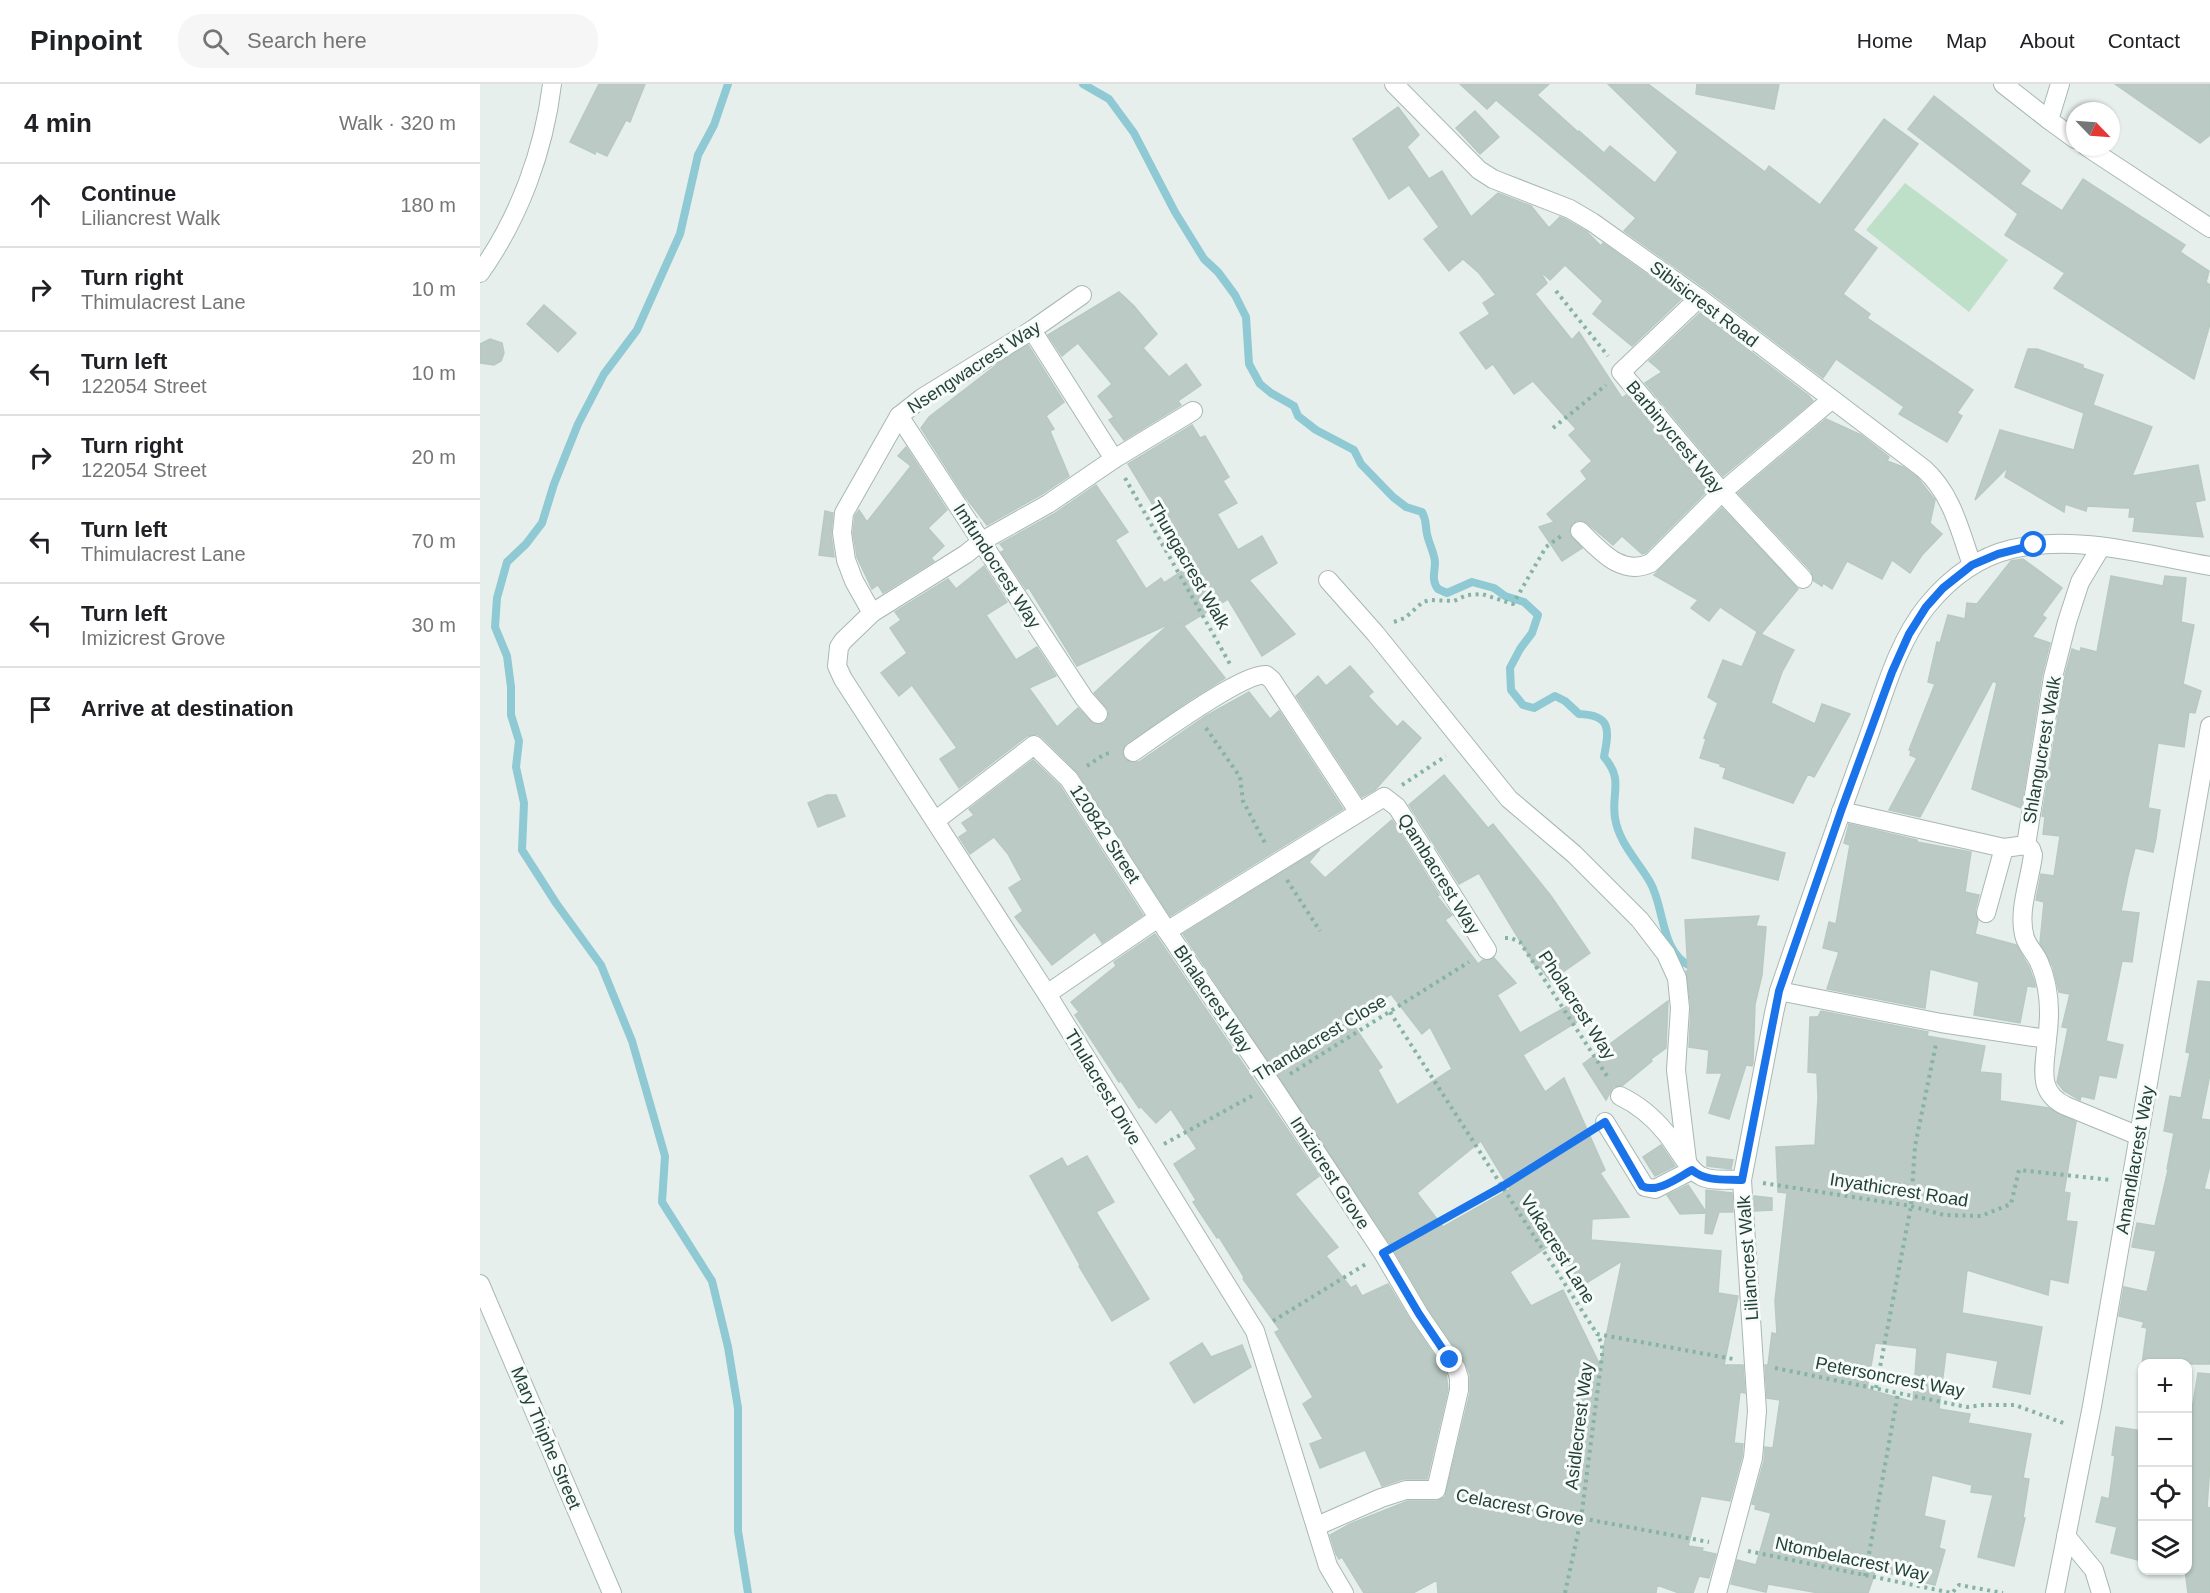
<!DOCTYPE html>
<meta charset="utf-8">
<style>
body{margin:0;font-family:Arial,sans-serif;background:#f6f6f6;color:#202124}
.controls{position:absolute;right:18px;bottom:18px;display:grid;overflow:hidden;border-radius:12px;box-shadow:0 2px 4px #0004}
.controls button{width:54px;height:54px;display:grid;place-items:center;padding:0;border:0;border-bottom:2px solid #e0e0e0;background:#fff;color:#202124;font:30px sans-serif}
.compass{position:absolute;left:1586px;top:18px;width:54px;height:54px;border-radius:50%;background:#fff;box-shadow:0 2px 4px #0004;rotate:115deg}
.stop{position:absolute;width:18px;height:18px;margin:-14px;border:4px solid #1a73e8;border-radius:50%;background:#fff}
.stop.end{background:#1a73e8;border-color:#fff;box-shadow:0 2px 6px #0008}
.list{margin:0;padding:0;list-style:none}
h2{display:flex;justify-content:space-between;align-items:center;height:78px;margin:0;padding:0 24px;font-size:26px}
h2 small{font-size:20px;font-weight:400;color:#757577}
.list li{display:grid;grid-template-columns:39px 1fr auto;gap:18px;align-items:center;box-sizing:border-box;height:84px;padding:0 24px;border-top:2px solid #e0e0e0}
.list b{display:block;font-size:22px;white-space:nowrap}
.list p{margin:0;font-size:20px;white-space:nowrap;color:#757577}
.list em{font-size:20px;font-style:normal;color:#757577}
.icon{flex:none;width:33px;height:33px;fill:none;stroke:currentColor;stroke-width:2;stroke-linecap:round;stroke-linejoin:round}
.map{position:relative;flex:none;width:1730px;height:1509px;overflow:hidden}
header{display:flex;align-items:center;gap:36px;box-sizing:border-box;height:84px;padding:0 30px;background:#fff;border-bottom:2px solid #e0e0e0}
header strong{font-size:28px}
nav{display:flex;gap:33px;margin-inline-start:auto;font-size:21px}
.search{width:420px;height:54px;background:#f6f6f6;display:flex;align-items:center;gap:15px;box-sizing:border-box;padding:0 21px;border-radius:24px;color:#757577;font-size:22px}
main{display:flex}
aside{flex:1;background:#fff}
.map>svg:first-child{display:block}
.green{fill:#bfe0c8}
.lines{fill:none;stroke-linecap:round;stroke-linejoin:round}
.stream{stroke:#8ec9d4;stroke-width:8}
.building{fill:#bbcac4;stroke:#b8c9c2;stroke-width:1.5;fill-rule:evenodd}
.minor-casing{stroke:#a8b8b2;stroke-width:20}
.path{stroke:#86b3a5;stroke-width:4;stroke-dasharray:3 4.5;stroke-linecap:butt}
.minor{stroke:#fff;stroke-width:18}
.route{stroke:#1a73e8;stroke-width:8}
.labels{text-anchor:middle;stroke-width:6;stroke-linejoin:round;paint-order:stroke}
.street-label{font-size:18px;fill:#24423a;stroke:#f7fbf9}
</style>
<header>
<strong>Pinpoint</strong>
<div class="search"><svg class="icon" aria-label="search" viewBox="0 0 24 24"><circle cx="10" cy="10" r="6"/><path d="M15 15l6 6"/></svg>Search here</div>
<nav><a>Home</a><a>Map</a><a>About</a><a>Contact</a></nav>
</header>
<main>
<aside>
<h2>4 min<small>Walk · 320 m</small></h2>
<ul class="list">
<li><svg class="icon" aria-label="ahead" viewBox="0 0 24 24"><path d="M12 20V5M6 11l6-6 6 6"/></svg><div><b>Continue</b><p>Liliancrest Walk</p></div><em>180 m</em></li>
<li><svg class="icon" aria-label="right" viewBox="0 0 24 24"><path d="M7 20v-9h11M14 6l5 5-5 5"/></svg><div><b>Turn right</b><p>Thimulacrest Lane</p></div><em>10 m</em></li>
<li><svg class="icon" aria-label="left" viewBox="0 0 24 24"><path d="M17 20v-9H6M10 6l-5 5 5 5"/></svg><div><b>Turn left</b><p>122054 Street</p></div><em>10 m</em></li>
<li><svg class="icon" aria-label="right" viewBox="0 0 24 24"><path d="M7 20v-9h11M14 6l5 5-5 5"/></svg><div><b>Turn right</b><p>122054 Street</p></div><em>20 m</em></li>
<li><svg class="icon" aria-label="left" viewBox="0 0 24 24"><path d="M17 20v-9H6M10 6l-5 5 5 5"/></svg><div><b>Turn left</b><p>Thimulacrest Lane</p></div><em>70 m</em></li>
<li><svg class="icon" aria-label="left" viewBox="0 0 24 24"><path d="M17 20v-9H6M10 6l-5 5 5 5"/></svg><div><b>Turn left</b><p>Imizicrest Grove</p></div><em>30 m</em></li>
<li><svg class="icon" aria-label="arrive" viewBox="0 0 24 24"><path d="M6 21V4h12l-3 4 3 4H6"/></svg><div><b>Arrive at destination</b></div></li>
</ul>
</aside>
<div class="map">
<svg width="1730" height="1509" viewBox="0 0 1730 1509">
<rect width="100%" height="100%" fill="#e6efeb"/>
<!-- green -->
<polygon class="green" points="1425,99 1528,176 1489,228 1386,146"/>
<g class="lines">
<!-- stream -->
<g class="stream">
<polyline points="248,0 234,41 218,71 200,150 157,246 124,290 98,340 74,400 62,439 46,460 27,478 17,514 15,543 27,572 31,603 31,631 39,657 36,683 44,719 42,766 76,819 121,881 152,957 185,1072 182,1118 232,1197 248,1263 258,1324 258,1447 268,1509"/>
<path d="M603 0 629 15 654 49 695 128 724 175 738 188 755 211 766 233 769 280 780 300 791 309 814 322 818 332 836 346 874 366 881 380 913 413 926 423 942 428C947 437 945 441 947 450 949 460 954 468 955 478 955 488 951 496 958 505L967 509 992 498 1014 504 1025 512 1044 518 1058 531 1052 549 1040 565 1030 584 1031 606 1043 621 1054 624 1075 612 1085 617 1099 630C1132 631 1129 646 1124 673 1144 696 1131 708 1135 734 1139 759 1157 776 1170 798 1185 824 1180 867 1210 882L1217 878"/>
</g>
</g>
<!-- building -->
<g class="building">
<polygon points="119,0 165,0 150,38 146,36 127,72 116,67 115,70 90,58"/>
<polygon points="980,0 1069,0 1057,11 1098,48 1099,47 1124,69 1130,62 1175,99 1198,68 1128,0 1168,0 1285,88 1289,82 1340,121 1404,35 1438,60 1373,146 1397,164 1363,210 1390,230 1387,234 1493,306 1477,329 1482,332 1467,358 1419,330 1424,323 1356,275 1343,294 1226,205 1144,147 1156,134 1016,16 1007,25"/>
<polygon points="1217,0 1299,0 1294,25 1216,10"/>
<polygon points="1635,0 1730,0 1730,51 1720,59"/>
<polygon points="1454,12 1550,87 1540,100 1582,127 1603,95 1705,161 1700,168 1729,187 1726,198 1730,201 1730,240 1714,295 1574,204 1585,189 1525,151 1538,130 1428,45"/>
<polygon points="918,23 939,51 927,63 949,95 962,87 991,133 1018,109 1051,122 1069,144 1080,133 1085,135 1106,147 1121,162 1123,159 1201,215 1152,262 1113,230 1123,217 1085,181 1070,196 1059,186 1067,199 1055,210 1092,256 1099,248 1142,314 1146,311 1227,407 1165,469 1162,470 1142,452 1133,461 1107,439 1098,436 1092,440 1089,449 1102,464 1082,477 1059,443 1074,438 1067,430 1107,395 1101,387 1112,377 1089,351 1096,345 1053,297 1034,310 1013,280 1006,285 980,249 1010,230 1003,219 1016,211 999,189 983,175 969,187 944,155 959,143 929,101 909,115 873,55"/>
<polygon points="995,27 1019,53 1000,70 976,44"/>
<polygon points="639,208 654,222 677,250 663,264 689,293 706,280 721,301 698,317 701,321 644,356 629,336 634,333 618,312 632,300 598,259 582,272 568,251"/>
<polygon points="64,221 96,249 78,268 47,240"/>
<polygon points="1220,229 1329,312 1333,317 1243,392 1165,299 1182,288 1169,277"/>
<polygon points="10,255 22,259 24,269 21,277 14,281 0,279 0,260"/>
<polygon points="548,261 584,318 566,332 574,345 570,347 589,392 562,410 507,441 484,411 441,344 449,333 519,279"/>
<polygon points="1548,265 1557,265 1603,281 1603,284 1623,291 1613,321 1672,343 1652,392 1718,381 1725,416 1715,418 1723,453 1653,447 1655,433 1649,433 1650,424 1644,424 1645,420 1642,424 1607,422 1606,427 1585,420 1584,428 1525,393 1528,383 1495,416 1520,346 1594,366 1604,329 1535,303"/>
<polygon points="1346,335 1381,351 1409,373 1407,377 1423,383 1437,393 1455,416 1450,439 1462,450 1442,471 1430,489 1412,476 1402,495 1367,477 1352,505 1343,499 1342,502 1334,497 1331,487 1258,409"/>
<polygon points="712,341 720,354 725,352 749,393 743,397 757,419 737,430 758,466 782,452 797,479 769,496 815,550 782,572 748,515 705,541 699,536 745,594 714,613 647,659 643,664 644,674 649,678 659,678 726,632 769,608 790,635 799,627 863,725 690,832 598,689 562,653 557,650 547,652 479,704 460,675 477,664 432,601 419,612 401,589 427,569 410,544 421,536 415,528 468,495 476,505 504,482 527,518 506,531 536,576 557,563 576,592 549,604 577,643 598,624 614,640 625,639 628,634 629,627 614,609 689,540 597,582 549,504 546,505 521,468 525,466 520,460 574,430 616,401 648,448 635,456 666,505 681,494 684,499 710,482 648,380"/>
<polygon points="426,363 467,426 448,444 464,462 451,474 454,477 403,509 398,501 392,505 377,473 373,449 375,432 379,426 387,438 431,382 418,372"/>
<polygon points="1242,424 1318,505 1281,550 1314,566 1302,588 1291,619 1335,640 1342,620 1370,630 1334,693 1328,690 1313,719 1243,694 1246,684 1240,682 1240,680 1220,674 1226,655 1224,654 1238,619 1228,613 1243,576 1262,583 1277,548 1279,549 1240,523 1229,537 1211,524 1218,516 1174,491"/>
<polygon points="345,427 353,429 351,450 354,473 339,471"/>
<polygon points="1543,475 1582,504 1562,531 1566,534 1552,553 1570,559 1562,591 1541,724 1492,705 1517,599 1513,597 1440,733 1409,726 1437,674 1430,671 1431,667 1429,666 1455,600 1448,598 1457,558 1460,559 1468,531 1485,535 1487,519 1497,520 1531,477"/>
<polygon points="1631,492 1683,502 1685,492 1706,494 1701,538 1714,541 1703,600 1721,607 1715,629 1709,628 1704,663 1678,659 1668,724 1680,726 1676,754 1673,768 1655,764 1648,792 1641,827 1659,829 1652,878 1642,877 1626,957 1643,961 1636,994 1619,991 1614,1015 1601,1012 1600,1016 1584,1007 1577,998 1588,944 1582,943 1590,910 1579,908 1573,883 1560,859 1564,818 1556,816 1561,790 1574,792 1580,752 1563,750 1565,733 1562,732 1584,595 1592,565 1600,568 1601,564 1617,568"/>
<polygon points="870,582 893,608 888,612 917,643 923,637 941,654 895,706 882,713 816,612 838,592 846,602"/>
<polygon points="553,676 580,702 663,831 622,859 615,848 572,881 535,833 543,827 529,804 542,796 528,770 514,753 490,770 479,753 488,747 482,739 494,731 489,725"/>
<polygon points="964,691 1008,744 1013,740 1071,812 1110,869 1070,897 1060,883 1057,885 999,789 979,800 929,721"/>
<polygon points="347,711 356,711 365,732 338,743 328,719"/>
<path d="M912 736 959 811 957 812 972 831 965 836 998 880 1003 876 1008 877 1014 874 1036 899 1017 911 1040 949 1091 920 1100 936 1043 971 1065 1008 1084 994 1125 1086 1120 1089 1149 1133 1112 1135 1111 1156 1241 1167 1238 1209 1258 1212 1244 1281H1263L1265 1309 1260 1308 1254 1359 1263 1360 1262 1372 1250 1417 1221 1412 1208 1462 1223 1464 1222 1467 1236 1470 1229 1494 1219 1492 1213 1509H1199L1177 1501 1176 1509H958L957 1496 933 1509H884L862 1473 859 1475 856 1470 850 1451 870 1440 928 1417H957L965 1413 990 1309V1291L985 1278 948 1224 912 1163 703 850 840 765 829 778 845 794ZM911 910 942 950 950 943 972 985 917 1021 898 986 902 983 872 939 877 935 876 933ZM1001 1057 1030 1105 963 1143 937 1109ZM1073 1159 1103 1201 1142 1177 1120 1281 1083 1206 1051 1222 1030 1188Z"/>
<polygon points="1369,740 1437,756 1437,758 1491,768 1485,808 1499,811 1495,827 1498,837 1495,850 1536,861 1549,883 1555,900 1555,903 1547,902 1540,939 1494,931 1499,898 1450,885 1445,924 1347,905 1359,868 1343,864 1349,838 1356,840 1370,761 1364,759"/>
<polygon points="1215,744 1305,769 1298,796 1212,774"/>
<polygon points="1279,832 1276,842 1286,843 1282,891 1275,920 1273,979 1272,982 1266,981 1249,1035 1229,1029 1242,989 1227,989 1229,966 1209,963 1211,923 1206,887 1208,887 1205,836"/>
<polygon points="675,850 839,1092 815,1110 858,1163 846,1172 871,1204 876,1201 882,1212 908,1200 930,1236 966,1289 968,1305 947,1395 923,1395 902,1402 885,1366 840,1384 830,1360 843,1355 823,1320 833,1313 795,1248 800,1246 763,1195 764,1193 739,1153 737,1154 713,1118 716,1116 694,1080 717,1065 691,1025 676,1039 661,1023 659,1024 641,997 639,998 595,931 599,928 591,918 636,882 634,878"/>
<polygon points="1718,897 1730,898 1730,990 1721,1035 1730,1036 1730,1081 1724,1105 1730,1106 1730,1280 1662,1280 1667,1244 1662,1243 1664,1238 1639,1232 1644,1203 1667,1208 1676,1167 1652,1163 1657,1139 1675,1142 1688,1086 1687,1085 1694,1049 1684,1047 1690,1012 1701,1014 1710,969 1706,968"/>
<polygon points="1188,917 1186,964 1171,975 1172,977 1143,1001 1133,1003 1126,1016 1103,980"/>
<path d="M1341 927 1448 948 1447 952 1505 962 1500 988 1521 990 1520 1017 1569 1024 1596 1038 1584 1108 1590 1109 1586 1137 1597 1138 1588 1199 1570 1195 1568 1211 1487 1186 1482 1229 1562 1243 1550 1310 1513 1303 1518 1277 1466 1268 1459 1325 1490 1330 1488 1339 1551 1350 1543 1394 1549 1395 1543 1434H1545L1534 1482 1498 1473 1513 1411 1491 1408 1492 1401 1452 1391 1444 1432 1465 1437 1459 1464 1465 1466 1455 1501 1396 1486 1388 1509H1339L1288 1500 1286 1508 1251 1500 1257 1476 1276 1481 1291 1429 1275 1425 1276 1421 1272 1420 1284 1377 1285 1363 1293 1364 1300 1316 1287 1314 1285 1281H1288L1292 1249 1297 1250 1295 1217 1307 1109 1298 1108 1296 1063 1335 1061 1338 1014 1337 989 1328 988 1330 933H1338ZM1395 1259 1437 1264 1433 1318 1387 1305Z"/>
<polygon points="1181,1061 1195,1082 1175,1092 1163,1073"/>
<polygon points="607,1072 634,1118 616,1128 669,1215 632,1237 599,1182 600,1181 550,1092 582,1074 587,1083"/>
<polygon points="1227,1073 1253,1076 1251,1085 1227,1082"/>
<polygon points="1208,1101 1226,1128 1226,1106 1252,1109 1253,1128 1239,1128 1232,1150 1225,1149 1226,1129 1200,1130 1187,1111"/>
<polygon points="1274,1112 1292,1114 1292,1126 1275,1127"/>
<polygon points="722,1259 731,1273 762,1261 771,1283 714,1319 690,1279"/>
<polygon points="1718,1289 1730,1290 1730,1380 1727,1423 1730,1424 1730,1509 1708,1509 1705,1486 1707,1486 1707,1356"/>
<polygon points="1636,1343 1662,1347 1662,1477 1631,1469 1637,1443 1616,1438 1622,1413 1629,1415 1635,1372 1632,1371"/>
</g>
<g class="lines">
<!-- minor casing -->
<g class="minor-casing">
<g id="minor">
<path d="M914 0 999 86 1013 95 1090 125 1112 138 1219 214 1444 385C1472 410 1480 447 1492 481"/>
<polyline points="1523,0 1569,36"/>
<polyline points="1580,0 1569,36 1595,55"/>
<polyline points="1607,63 1730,144"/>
<path d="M0 189C39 134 64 67 72 0"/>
<polyline points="1219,214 1141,288 1242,408 1323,495"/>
<polyline points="552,246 634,375"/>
<polyline points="713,327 634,375 568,420 502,457 486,470 392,529 363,557 359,563 357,582 363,595 567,910 775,1247 848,1482 864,1509"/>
<polyline points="419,332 604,614 618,630"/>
<path d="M1100 447C1120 466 1141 493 1171 479L1242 408 1351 316"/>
<polyline points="848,496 895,549 1029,715 1094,770 1160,836 1186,870 1197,894 1200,924 1196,986 1207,1077"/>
<polyline points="392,529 374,497 366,476 362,449 364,429 419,332 442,314 552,246 602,211"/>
<path d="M653 668C675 653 764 588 786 591L792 596 878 727"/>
<polyline points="1361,727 1524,764 1546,761 1573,593 1587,538 1600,498 1621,463"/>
<polyline points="455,737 554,661 589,695 687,847 792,1001 903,1169 939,1230 976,1284 979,1294 979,1306 956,1406 926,1406 901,1414 837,1442"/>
<path d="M1546 761 1551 765 1553 771C1550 797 1537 828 1545 854 1548 863 1555 869 1559 878 1570 903 1571 928 1567 955"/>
<polyline points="1506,829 1524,764"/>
<polyline points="687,847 904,713 917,723 1007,866"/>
<path d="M1299 907 1461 939 1567 955C1565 983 1556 1008 1586 1022L1659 1052"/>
<polyline points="567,910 678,834"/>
<path d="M1140 1012C1159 1021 1173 1033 1186 1049 1195 1060 1209 1087 1221 1092 1232 1098 1249 1095 1262 1096"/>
<polyline points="1125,1038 1165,1103 1175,1105 1212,1086"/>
<polyline points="0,1200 132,1509"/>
<polyline points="1586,1452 1614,1486 1621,1509"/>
<path d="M1237 1509 1273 1374 1277 1327 1262 1096 1294 929 1299 907C1328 822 1357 738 1388 654 1404 610 1417 559 1447 522 1469 495 1498 473 1532 465 1596 450 1666 471 1730 482"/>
<polyline points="1575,1509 1612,1322 1730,642"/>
</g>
</g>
<!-- path -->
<g class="path">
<polyline points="1076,207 1128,272"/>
<polyline points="1073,344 1126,301"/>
<polyline points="645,394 750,580"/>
<polyline points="914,538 925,534 943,518 950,516 974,517 987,511 1002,510 1033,520 1066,463 1081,452"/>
<polyline points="726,644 760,693 763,717 786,761"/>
<polyline points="607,682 625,670 631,669"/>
<polyline points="922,701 966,672"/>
<polyline points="807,796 840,847"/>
<polyline points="1025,854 1031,854 1040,858 1129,995"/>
<polyline points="910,928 1117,1250 1253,1275"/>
<polyline points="810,990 989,878"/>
<polyline points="684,1060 772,1012"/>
<polyline points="1283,1099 1431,1122 1464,1131 1501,1132 1531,1120 1539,1086 1631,1096"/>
<polyline points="921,1159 1023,1102 1108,1048"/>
<polyline points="793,1237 886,1180"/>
<polyline points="1295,1284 1487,1323 1503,1321 1535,1321 1586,1340"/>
<polyline points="1396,1304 1431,1122 1435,1062 1456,960"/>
<polyline points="977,1411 1229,1458"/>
<polyline points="1268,1467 1472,1509 1479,1501 1523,1509"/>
<polyline points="1385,1492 1418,1309"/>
<polyline points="1085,1509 1101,1435 1122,1272 1122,1260 1117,1250"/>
</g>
<!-- minor -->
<use href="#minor" class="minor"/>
</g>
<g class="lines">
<!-- route -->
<path class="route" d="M970 1276 939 1230 903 1169 1023 1102 1125 1038 1162 1102C1177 1110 1199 1093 1212 1086 1226 1098 1245 1095 1262 1096L1299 907 1361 727 1412 588 1429 550 1446 523 1463 504 1492 481 1518 470 1554 461"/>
</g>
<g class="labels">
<!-- street labels -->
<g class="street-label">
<text transform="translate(1224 220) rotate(37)" y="6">Sibisicrest Road</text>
<text transform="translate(494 283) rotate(-33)" y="6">Nsengwacrest Way</text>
<text transform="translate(1195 353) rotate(50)" y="6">Barbinycrest Way</text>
<text transform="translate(709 481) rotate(60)" y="6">Thungacrest Walk</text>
<text transform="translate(517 482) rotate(57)" y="6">Imfundocrest Way</text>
<text transform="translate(1562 666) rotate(-80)" y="6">Shlangucrest Walk</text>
<text transform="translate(625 750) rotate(57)" y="6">120842 Street</text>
<text transform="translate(959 790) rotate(58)" y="6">Qambacrest Way</text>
<text transform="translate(733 915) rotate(56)" y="6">Bhalacrest Way</text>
<text transform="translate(1097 921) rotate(57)" y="6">Pholacrest Way</text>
<text transform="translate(840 954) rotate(-31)" y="6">Thandacrest Close</text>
<text transform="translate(623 1003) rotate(59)" y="6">Thulacrest Drive</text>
<text transform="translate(1655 1076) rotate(-80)" y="6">Amandlacrest Way</text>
<text transform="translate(850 1089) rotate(57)" y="6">Imizicrest Grove</text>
<text transform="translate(1419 1106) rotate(9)" y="6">Inyathicrest Road</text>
<text transform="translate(1078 1165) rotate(58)" y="6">Vukacrest Lane</text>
<text transform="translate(1268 1174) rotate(-94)" y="6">Liliancrest Walk</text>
<text transform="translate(1410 1293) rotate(11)" y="6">Petersoncrest Way</text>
<text transform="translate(1099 1342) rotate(-83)" y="6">Asidlecrest Way</text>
<text transform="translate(66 1354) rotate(67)" y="6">Mary Thiphe Street</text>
<text transform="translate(1040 1423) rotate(11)" y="6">Celacrest Grove</text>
<text transform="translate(1372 1475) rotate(12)" y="6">Ntombelacrest Way</text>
</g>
</g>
</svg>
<div class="controls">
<button>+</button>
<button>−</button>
<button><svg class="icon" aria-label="locate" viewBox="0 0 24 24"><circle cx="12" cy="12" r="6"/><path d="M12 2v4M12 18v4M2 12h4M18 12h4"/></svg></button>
<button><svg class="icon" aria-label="layers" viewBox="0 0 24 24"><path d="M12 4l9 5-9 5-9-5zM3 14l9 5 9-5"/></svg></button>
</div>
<svg class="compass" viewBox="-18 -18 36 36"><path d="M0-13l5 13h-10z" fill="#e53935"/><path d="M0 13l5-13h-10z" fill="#757577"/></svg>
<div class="stop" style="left:1554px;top:461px"></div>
<div class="stop end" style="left:970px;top:1276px"></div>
</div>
</main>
